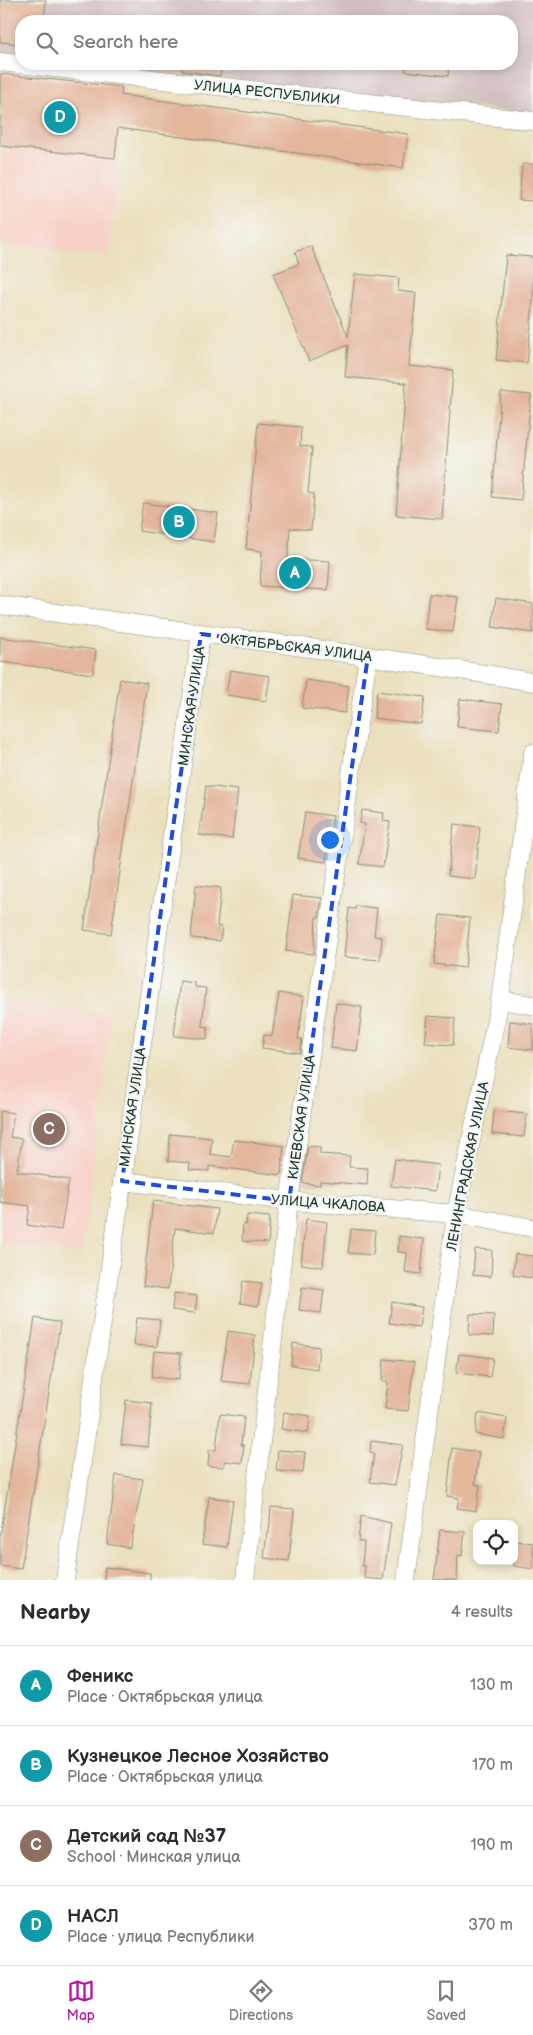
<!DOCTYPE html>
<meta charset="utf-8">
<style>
body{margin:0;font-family:"Balsamiq Sans",sans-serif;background:#f7f7f7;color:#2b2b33}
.controls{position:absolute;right:15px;bottom:15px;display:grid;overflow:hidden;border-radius:10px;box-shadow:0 2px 8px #0003}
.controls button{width:45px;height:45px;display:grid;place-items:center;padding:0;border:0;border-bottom:1px solid #e1e1e2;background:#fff;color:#2b2b33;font:25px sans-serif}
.you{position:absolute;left:329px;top:839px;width:18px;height:18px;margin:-12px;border:4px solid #fff;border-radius:50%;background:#1a73e8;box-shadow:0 0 0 8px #1a73e833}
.badge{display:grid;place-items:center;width:32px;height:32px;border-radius:50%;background:#b5179e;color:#fff;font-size:16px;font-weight:700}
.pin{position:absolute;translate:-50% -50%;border:2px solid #fff;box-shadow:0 1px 5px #0006}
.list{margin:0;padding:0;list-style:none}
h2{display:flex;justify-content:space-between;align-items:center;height:65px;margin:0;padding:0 20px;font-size:21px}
h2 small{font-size:16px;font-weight:400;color:#7c7c81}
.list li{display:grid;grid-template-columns:32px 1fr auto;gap:15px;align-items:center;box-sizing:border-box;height:80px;padding:0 20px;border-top:1px solid #e1e1e2}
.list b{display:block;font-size:19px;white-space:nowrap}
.list p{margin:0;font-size:16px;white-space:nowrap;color:#7c7c81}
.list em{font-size:16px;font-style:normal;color:#7c7c81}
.icon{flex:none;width:28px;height:28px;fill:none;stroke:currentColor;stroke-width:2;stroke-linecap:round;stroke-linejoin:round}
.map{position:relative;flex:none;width:533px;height:1580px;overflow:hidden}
.search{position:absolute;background:#fff;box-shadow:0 2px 8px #0003;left:15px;right:15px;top:15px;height:55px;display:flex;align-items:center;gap:12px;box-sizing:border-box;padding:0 18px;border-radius:20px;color:#7c7c81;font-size:19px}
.sheet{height:385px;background:#fff}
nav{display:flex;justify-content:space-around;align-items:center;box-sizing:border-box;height:70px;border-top:1px solid #e1e1e2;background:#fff;font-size:14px;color:#7c7c81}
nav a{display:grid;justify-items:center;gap:2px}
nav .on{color:#b5179e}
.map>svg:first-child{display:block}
.built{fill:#f7d1c8}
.industrial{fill:#d2bfc0}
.building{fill:#e4b69c}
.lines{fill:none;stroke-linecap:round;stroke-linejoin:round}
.minor-casing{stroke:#858e79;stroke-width:19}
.minor{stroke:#fff;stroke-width:18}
.marked{fill:none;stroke:#1d4ed8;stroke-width:4;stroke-dasharray:10 6;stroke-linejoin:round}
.labels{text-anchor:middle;stroke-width:4.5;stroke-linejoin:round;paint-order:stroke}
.street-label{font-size:14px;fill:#1f3d34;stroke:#f6f6f2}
</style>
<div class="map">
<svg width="533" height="1580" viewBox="0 0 533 1580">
<rect width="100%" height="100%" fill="#f6f6f2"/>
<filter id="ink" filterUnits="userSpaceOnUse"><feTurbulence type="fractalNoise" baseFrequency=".02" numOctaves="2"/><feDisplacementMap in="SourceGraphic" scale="10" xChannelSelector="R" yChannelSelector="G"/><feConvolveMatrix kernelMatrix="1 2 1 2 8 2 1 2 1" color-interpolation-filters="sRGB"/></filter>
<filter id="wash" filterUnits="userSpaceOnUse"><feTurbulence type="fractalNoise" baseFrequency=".0096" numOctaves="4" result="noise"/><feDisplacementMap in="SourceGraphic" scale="20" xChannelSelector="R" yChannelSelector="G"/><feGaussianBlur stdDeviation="1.12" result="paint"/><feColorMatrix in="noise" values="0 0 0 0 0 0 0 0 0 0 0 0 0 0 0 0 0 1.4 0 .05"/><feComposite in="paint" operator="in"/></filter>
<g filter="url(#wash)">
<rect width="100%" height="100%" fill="#ebe0be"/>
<!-- built -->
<g class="built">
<polygon points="0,70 126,83 109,256 0,245"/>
<polygon points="0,1001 112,1015 82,1254 0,1244"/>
</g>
<!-- industrial -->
<polygon class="industrial" points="0,0 533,0 533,114 91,64 512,64 512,21 21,21 21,56 0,53"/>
<g id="blocks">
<!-- building -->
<g class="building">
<polygon points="0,0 46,0 44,21 21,21 21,44 0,42"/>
<polygon points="182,64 222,64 220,76 182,71"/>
<polygon points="406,64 449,64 448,76 405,71"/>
<polygon points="0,74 122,87 121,95 408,134 403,168 118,128 115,158 0,146"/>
<polygon points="522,164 533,164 533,201 519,200"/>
<polygon points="311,246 348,337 355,274 399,278 398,291 416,293 409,366 453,370 442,519 396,515 406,383 345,377 348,345 309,361 273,274 299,264 295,252"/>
<polygon points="506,255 533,257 533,302 527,363 496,360"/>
<polygon points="501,392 531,395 521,500 492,497"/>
<polygon points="258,423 301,427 300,446 312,447 308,493 314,494 311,530 290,528 288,559 330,561 328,590 260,586 262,551 246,549"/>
<polygon points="143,503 218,513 214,542 139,531"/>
<polygon points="429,594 458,597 453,632 425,629"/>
<polygon points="496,598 533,604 533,633 492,627"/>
<polygon points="0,637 96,650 93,674 0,662"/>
<polygon points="230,670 270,676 266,701 226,695"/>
<polygon points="120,679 147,683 111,934 84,930"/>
<polygon points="306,680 349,686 345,713 302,708"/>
<polygon points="377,691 425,697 421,724 374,718"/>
<polygon points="460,699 502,704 499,731 457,727"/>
<polygon points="206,786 238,790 232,839 199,835"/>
<polygon points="362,810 384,813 383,821 390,822 383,867 359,864 365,824 360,823"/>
<polygon points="305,812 333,816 326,862 298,858"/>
<polygon points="454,824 480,827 475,879 448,876"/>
<polygon points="196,885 221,888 217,926 222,927 220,941 191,938"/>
<polygon points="293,895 322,898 319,917 316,917 314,954 286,951"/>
<polygon points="356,906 377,908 374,936 382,937 380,960 344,957 349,908 355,909"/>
<polygon points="440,915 470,918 465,968 434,964"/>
<polygon points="180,981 195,983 195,987 206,988 202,1026 208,1027 207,1039 174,1036"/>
<polygon points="279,993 304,997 298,1039 302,1039 300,1053 262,1048 264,1035 272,1036"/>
<polygon points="336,1003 362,1007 357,1051 331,1048"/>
<polygon points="428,1016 455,1018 453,1045 425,1043"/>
<polygon points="510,1021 533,1024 533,1050 508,1047"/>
<polygon points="0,1111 14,1113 10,1137 22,1139 17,1171 69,1180 61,1230 27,1225 30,1206 0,1202"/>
<polygon points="494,1111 527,1114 524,1137 492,1134"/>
<polygon points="170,1134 212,1138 210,1154 231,1157 234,1140 284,1146 281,1175 209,1166 209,1171 189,1170 190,1163 168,1161"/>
<polygon points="308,1146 320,1147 320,1154 350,1156 349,1167 368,1168 367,1185 320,1181 320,1185 302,1183"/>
<polygon points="395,1159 438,1165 435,1191 391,1186"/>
<polygon points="153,1201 217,1209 214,1233 175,1228 168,1289 143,1286"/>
<polygon points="247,1215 270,1217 268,1243 242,1241 243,1224 246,1225"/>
<polygon points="306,1219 327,1222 323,1267 301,1264"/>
<polygon points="351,1229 375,1231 373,1255 348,1253"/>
<polygon points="399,1236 424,1239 421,1274 405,1272 407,1253 398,1252"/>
<polygon points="475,1249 492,1250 491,1277 473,1275"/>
<polygon points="515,1254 533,1256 532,1278 513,1275"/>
<polygon points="243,1281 262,1283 258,1306 240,1303"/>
<polygon points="302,1287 324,1290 321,1313 299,1310"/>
<polygon points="174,1293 197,1296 195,1313 172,1310"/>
<polygon points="392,1302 422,1307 419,1327 389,1323"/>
<polygon points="470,1314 494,1315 493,1336 469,1335"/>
<polygon points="35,1318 60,1323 21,1569 0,1566 0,1538"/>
<polygon points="137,1318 160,1320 157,1347 134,1345"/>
<polygon points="228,1331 255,1335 250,1384 221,1381"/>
<polygon points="293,1343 319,1347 317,1369 291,1365"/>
<polygon points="154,1351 181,1353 179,1380 152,1377"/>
<polygon points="459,1354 493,1358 490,1377 456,1373"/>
<polygon points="384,1359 414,1362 408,1411 385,1409 388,1382 382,1381"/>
<polygon points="126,1400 152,1403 148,1447 121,1444"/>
<polygon points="284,1412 310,1416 308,1433 281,1429"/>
<polygon points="478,1413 507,1418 504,1439 475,1434"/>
<polygon points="220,1414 244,1417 241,1445 244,1445 242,1463 224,1461 224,1467 208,1466 209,1450 216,1450"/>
<polygon points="371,1441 403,1445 395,1485 370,1482 374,1453 370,1452"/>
<polygon points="452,1448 479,1452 475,1484 480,1485 476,1511 457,1508 459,1498 447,1496"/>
<polygon points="278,1450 305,1452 303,1473 276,1471"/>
<polygon points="116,1475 143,1479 130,1548 107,1544"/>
<polygon points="209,1497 233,1500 227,1547 202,1544"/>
<polygon points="271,1507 294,1509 289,1561 264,1558 267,1532 269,1533"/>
<polygon points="361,1516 391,1523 383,1580 364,1578 365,1566 362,1566 364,1542 358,1541"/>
<polygon points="440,1530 465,1532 462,1556 458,1555 457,1580 434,1580"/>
<polygon points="514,1541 533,1543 533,1569 514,1566"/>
<polygon points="105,1567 150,1573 150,1580 104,1580"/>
</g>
</g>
</g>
<g filter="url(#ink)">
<use href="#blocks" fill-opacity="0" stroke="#858e79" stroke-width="1"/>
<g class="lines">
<!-- minor casing -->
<g class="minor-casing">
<g id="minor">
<polyline points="0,62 533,121"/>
<path d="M0 605C178 631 356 652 533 682"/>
<polyline points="500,1000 533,1005"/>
<polyline points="122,1181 289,1201 456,1214 533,1228"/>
<polyline points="65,1580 201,634"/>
<polyline points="245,1580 289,1201 368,656"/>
<polyline points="406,1580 456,1214 500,1000 533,753"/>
</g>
</g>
<!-- minor -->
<use href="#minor" class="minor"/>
</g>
</g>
<!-- marked area -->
<path class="marked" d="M201 634 368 656 289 1201 122 1181Z"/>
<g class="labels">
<!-- street labels -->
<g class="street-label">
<text transform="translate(267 92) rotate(6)" y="5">УЛИЦА РЕСПУБЛИКИ</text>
<text transform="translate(296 647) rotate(7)" y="5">ОКТЯБРЬСКАЯ УЛИЦА</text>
<text transform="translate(191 706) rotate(-82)" y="5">МИНСКАЯ УЛИЦА</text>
<text transform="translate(132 1107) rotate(-82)" y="5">МИНСКАЯ УЛИЦА</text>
<text transform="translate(301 1117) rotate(-82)" y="5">КИЕВСКАЯ УЛИЦА</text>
<text transform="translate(467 1166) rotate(-79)" y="5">ЛЕНИНГРАДСКАЯ УЛИЦА</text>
<text transform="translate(328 1203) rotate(4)" y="5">УЛИЦА ЧКАЛОВА</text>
</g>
</g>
</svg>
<div class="controls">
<button><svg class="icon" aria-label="locate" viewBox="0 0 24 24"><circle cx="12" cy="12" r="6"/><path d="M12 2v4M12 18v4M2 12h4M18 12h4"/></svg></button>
</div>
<div class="you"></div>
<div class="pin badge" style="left:295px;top:573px;background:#0f9aa8">A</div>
<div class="pin badge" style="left:179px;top:522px;background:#0f9aa8">B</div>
<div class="pin badge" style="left:49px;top:1129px;background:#8d6e63">C</div>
<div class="pin badge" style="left:60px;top:117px;background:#0f9aa8">D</div>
<div class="search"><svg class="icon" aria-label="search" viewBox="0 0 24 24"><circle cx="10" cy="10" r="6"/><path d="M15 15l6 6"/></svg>Search here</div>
</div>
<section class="sheet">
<h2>Nearby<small>4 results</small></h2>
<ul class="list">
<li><span class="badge" style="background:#0f9aa8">A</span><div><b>Феникс</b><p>Place · Октябрьская улица</p></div><em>130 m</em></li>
<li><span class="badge" style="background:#0f9aa8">B</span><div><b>Кузнецкое Лесное Хозяйство</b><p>Place · Октябрьская улица</p></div><em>170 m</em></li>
<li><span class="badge" style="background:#8d6e63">C</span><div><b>Детский сад №37</b><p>School · Минская улица</p></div><em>190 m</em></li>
<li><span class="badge" style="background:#0f9aa8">D</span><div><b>НАСЛ</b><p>Place · улица Республики</p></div><em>370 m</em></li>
</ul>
</section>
<nav>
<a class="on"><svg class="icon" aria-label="map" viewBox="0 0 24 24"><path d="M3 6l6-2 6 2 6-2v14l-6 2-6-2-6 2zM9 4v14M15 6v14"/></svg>Map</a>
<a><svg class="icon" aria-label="directions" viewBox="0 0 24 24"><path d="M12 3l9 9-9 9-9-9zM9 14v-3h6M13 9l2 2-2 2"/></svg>Directions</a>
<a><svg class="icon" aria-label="saved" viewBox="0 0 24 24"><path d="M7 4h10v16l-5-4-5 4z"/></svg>Saved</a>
</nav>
